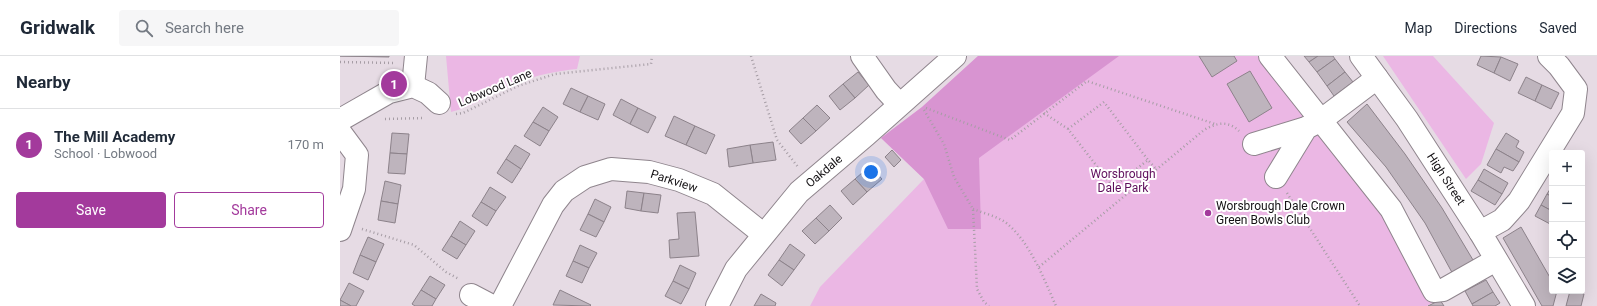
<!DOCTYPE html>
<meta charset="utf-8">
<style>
body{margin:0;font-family:Roboto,sans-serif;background:#f6f6f7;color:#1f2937}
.controls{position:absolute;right:12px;bottom:12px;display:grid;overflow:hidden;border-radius:4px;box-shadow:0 4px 16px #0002}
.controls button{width:36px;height:36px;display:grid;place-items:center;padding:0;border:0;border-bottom:1px solid #e0e1e3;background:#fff;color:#1f2937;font:20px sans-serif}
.you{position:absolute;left:531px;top:116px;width:14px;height:14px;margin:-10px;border:3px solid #fff;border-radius:50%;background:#1a73e8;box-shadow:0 0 0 6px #1a73e833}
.badge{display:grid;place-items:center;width:26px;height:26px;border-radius:50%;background:#a33a9c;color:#fff;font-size:13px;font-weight:700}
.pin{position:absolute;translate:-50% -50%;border:2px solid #fff;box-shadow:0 1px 4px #0006}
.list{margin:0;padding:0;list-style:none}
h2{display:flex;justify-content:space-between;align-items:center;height:52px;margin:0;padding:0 16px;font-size:17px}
h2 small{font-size:13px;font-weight:400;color:#747a83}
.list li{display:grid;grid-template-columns:26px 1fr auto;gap:12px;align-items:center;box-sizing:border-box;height:72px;padding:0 16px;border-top:1px solid #e0e1e3}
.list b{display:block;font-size:15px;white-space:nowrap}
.list p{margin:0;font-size:13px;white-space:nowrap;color:#747a83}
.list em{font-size:13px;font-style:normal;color:#747a83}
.actions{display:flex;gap:8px;padding:12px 16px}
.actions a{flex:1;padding:9px 0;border:1px solid #a33a9c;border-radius:4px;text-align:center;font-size:14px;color:#a33a9c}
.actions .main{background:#a33a9c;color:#fff}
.icon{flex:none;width:22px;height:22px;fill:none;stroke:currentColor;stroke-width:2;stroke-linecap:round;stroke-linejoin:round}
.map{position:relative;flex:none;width:1257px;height:250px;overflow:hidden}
header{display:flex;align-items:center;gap:24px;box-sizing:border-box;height:56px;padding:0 20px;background:#fff;border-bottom:1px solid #e0e1e3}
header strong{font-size:19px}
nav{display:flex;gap:22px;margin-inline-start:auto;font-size:14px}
.search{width:280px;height:36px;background:#f6f6f7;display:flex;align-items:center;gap:10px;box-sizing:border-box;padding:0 14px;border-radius:4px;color:#747a83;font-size:15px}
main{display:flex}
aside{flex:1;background:#fff}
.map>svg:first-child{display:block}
.green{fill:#ebb7e4}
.forest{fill:#d894d1}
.building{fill:#beb4bd;stroke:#8c828a}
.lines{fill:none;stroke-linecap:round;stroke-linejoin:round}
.minor-casing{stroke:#8f858d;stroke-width:24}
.path{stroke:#a69da5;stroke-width:2.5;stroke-dasharray:1 3;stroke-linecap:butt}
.minor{stroke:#fff;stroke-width:22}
.poi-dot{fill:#a33a9c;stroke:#fff;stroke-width:1.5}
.labels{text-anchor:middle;stroke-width:4;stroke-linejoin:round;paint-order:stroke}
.street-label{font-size:12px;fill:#151215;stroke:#fff}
.park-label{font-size:12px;fill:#5f0e5c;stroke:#fff}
.poi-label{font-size:12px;fill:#151215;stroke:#fff;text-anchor:start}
</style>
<header>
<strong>Gridwalk</strong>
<div class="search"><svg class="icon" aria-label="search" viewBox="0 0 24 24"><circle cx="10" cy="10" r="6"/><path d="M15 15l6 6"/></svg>Search here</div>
<nav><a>Map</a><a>Directions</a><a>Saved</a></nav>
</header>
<main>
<aside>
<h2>Nearby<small></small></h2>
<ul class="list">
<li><span class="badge">1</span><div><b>The Mill Academy</b><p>School · Lobwood</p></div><em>170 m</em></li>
</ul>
<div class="actions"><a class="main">Save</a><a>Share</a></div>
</aside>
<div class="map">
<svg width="1257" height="250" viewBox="0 0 1257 250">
<rect width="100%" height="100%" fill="#e6dbe4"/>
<!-- green -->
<g class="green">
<path d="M106 0H240L237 13C217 15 196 19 177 27 154 36 135 50 111 56Z"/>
<polygon points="638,0 925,0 1044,156 1096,244 1087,250 470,250 480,231 584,123 541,82 582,51"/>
<polygon points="1043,0 1093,0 1154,67 1141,108 1126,123"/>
</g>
<!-- forest -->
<polygon class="forest" points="638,0 779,0 639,102 641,173 608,173 584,123 541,82 582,51"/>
<!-- building -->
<g class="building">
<polygon points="0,0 49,0 49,1"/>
<polygon points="859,0 894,0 897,5 872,21"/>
<polygon points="964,0 978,0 969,6"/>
<polygon points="978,0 993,0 995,3 977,16 969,6"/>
<polygon points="1141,0 1161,1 1154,17 1137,9"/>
<polygon points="1161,1 1178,8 1170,25 1154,17"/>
<polygon points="995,3 1005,16 987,30 977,16"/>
<polygon points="910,15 932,52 909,66 887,28"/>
<polygon points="518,16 529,29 515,42 503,28"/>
<polygon points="1005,16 1013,26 994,40 987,30"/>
<polygon points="1186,21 1202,29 1195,45 1178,37"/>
<polygon points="503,28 515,42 500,54 489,40"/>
<polygon points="1202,29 1219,37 1211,53 1195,45"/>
<polygon points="231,32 248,40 240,56 223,48"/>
<polygon points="248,40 265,48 258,64 240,56"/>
<polygon points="281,43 298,52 290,68 273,59"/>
<polygon points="1027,48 1065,98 1102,152 1136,209 1115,222 1085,167 1046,111 1007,66"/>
<polygon points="477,49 490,62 476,75 463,62"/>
<polygon points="203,51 218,61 209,75 193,66"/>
<polygon points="298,52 316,61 308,77 290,68"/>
<polygon points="334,60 355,70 346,89 325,80"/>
<polygon points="463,62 476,75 461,88 449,75"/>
<polygon points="193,66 209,75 200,90 184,80"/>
<polygon points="355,70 375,79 366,98 346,89"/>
<polygon points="52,77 69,78 67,98 50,97"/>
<polygon points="1166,77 1179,85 1176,91 1184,96 1179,106 1156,93"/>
<polygon points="433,86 436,104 413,107 410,89"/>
<polygon points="175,89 190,98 181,113 166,103"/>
<polygon points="410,89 413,107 389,111 387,93"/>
<polygon points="1156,93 1179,106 1173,115 1164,111 1161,117 1147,109"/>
<polygon points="552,94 561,104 554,111 545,101"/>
<polygon points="50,97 67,98 65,118 48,117"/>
<polygon points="166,103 181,113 172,127 157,117"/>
<polygon points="530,110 542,123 527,136 515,123"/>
<polygon points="1144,113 1168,127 1162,138 1138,124"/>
<polygon points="515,123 527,136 513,149 501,135"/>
<polygon points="1138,124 1162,138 1155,149 1131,135"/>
<polygon points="45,125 61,129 58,148 41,145"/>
<polygon points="1212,130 1212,141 1207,138"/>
<polygon points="150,131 166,141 156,155 141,146"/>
<polygon points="287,135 304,137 301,155 285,152"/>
<polygon points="304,137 321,139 318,157 301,155"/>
<polygon points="1207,138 1212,141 1212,155 1201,149"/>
<polygon points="255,143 271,151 264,166 248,158"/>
<polygon points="41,145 58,148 55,167 38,164"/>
<polygon points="141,146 156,155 147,170 132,160"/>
<polygon points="490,149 502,162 489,175 476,162"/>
<polygon points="1201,149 1212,155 1212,169 1195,160"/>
<polygon points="355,156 359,200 330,202 329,184 339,183 337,157"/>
<polygon points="248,158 264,166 256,181 240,174"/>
<polygon points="476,162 489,175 475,188 462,175"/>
<polygon points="120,165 135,175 126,189 111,180"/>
<polygon points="1181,171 1212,225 1212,235 1217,235 1213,250 1202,250 1163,182"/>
<polygon points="111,180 126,189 117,203 102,194"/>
<polygon points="28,181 44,188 36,206 20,199"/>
<polygon points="450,188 465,199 454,214 439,204"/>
<polygon points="240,189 257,197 249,212 233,205"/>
<polygon points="20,199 36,206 28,224 13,217"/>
<polygon points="439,204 454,214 442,230 428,219"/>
<polygon points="233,205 249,212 242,227 226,220"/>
<polygon points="340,209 356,217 349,233 333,225"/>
<polygon points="90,220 105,229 96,243 81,234"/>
<polygon points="1146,224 1153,236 1132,248 1125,235"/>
<polygon points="333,225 349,233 341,248 325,240"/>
<polygon points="9,227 24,235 16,250 11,250 0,244"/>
<polygon points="81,234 96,243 92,250 75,250 72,248"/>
<polygon points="220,234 251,249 250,250 213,249"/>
<polygon points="1230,235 1244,238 1241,250 1226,250"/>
<polygon points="1153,236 1160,247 1155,250 1133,250 1132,248"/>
<polygon points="421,238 436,247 435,250 414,250"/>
<polygon points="0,244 11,250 0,250"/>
<polygon points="1100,244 1104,250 1088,250"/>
</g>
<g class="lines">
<!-- minor casing -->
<g class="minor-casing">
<g id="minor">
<polyline points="522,0 546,34 559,48"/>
<polyline points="930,0 1051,153 1094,235 1103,234 1156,204"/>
<polyline points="1021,0 1067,63 1140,176 1184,250"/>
<polyline points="73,30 76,0"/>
<polyline points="0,64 49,36 73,30 88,37 99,47"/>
<polyline points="0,76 17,99 14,133 0,174"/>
<polyline points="914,88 966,72"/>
<polyline points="936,121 966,72 980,65 1037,22"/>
<polyline points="1140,176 1162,164 1179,145 1233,57 1236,33 1219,10 1209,0"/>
<polyline points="131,239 152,250"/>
<polyline points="160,250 213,149 224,135 245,121 271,113 309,116 339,124 373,138 423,178"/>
<polyline points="377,250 396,213 459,136 526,79 615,0"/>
</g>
</g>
<!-- path -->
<g class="path">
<polyline points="411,0 437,84 458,111"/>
<polyline points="0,6 55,7"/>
<polyline points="586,52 670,84 747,25 875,68"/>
<polyline points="584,54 604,88 614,121 633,153 637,233 644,246 649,250"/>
<polyline points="704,57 728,73 773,131 808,104 816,113"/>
<polyline points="116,58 123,57 178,30 215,18 311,8 312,0"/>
<polyline points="45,63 84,62"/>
<polyline points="728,73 764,46 808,104"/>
<polyline points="947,137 1020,250"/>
<path d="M633 153C643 157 656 160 665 166 689 184 704 223 716 250"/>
<polyline points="22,173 74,189 106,216 119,223"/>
<path d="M699 211 864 74C876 67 888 64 899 75"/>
</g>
<!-- minor -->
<use href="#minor" class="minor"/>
</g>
<!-- markers -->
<circle class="poi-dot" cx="868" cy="157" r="4"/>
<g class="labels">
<!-- street labels -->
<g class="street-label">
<text transform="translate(155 32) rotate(-23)" y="4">Lobwood Lane</text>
<text transform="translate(484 115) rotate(-40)" y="4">Oakdale</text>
<text transform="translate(1106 123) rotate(57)" y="4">High Street</text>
<text transform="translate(334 125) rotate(18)" y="4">Parkview</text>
</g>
<!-- park labels -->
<g class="park-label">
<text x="783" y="122">Worsbrough<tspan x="783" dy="14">Dale Park</tspan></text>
</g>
<!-- poi labels -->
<g class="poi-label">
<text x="876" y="154">Worsbrough Dale Crown<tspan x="876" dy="14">Green Bowls Club</tspan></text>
</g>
</g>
</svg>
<div class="controls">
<button>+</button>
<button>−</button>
<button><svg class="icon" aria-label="locate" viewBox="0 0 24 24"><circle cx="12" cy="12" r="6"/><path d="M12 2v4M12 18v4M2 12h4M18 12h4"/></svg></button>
<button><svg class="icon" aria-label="layers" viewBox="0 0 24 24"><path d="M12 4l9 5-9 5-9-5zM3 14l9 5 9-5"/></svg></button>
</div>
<div class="you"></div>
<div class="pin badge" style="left:54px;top:28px">1</div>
</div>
</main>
